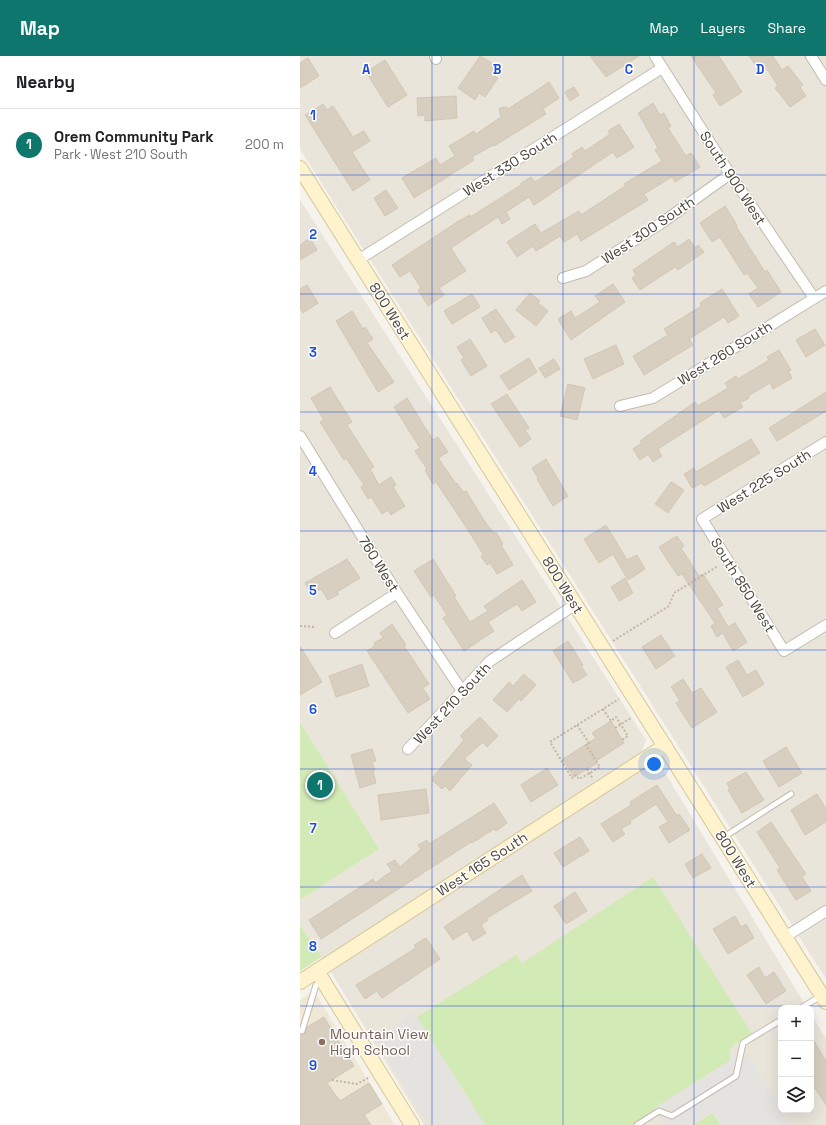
<!DOCTYPE html>
<meta charset="utf-8">
<style>
body{margin:0;font-family:"Space Grotesk",sans-serif;background:#f6f6f6;color:#202124}
.controls{position:absolute;right:12px;bottom:12px;display:grid;overflow:hidden;border-radius:8px;box-shadow:0 4px 16px #0002}
.controls button{width:36px;height:36px;display:grid;place-items:center;padding:0;border:0;border-bottom:1px solid #e0e0e0;background:#fff;color:#202124;font:20px sans-serif}
.you{position:absolute;left:354px;top:708px;width:14px;height:14px;margin:-10px;border:3px solid #fff;border-radius:50%;background:#1a73e8;box-shadow:0 0 0 6px #1a73e833}
.badge{display:grid;place-items:center;width:26px;height:26px;border-radius:50%;background:#0f766e;color:#fff;font-size:13px;font-weight:700}
.pin{position:absolute;translate:-50% -50%;border:2px solid #fff;box-shadow:0 1px 4px #0006}
.list{margin:0;padding:0;list-style:none}
h2{display:flex;justify-content:space-between;align-items:center;height:52px;margin:0;padding:0 16px;font-size:17px}
h2 small{font-size:13px;font-weight:400;color:#757577}
.list li{display:grid;grid-template-columns:26px 1fr auto;gap:12px;align-items:center;box-sizing:border-box;height:72px;padding:0 16px;border-top:1px solid #e0e0e0}
.list b{display:block;font-size:15px;white-space:nowrap}
.list p{margin:0;font-size:13px;white-space:nowrap;color:#757577}
.list em{font-size:13px;font-style:normal;color:#757577}
.icon{flex:none;width:22px;height:22px;fill:none;stroke:currentColor;stroke-width:2;stroke-linecap:round;stroke-linejoin:round}
.map{position:relative;flex:none;width:526px;height:1069px;overflow:hidden}
header{display:flex;align-items:center;gap:24px;box-sizing:border-box;height:56px;padding:0 20px;background:#0f766e;color:#fff}
header strong{font-size:19px}
nav{display:flex;gap:22px;margin-inline-start:auto;font-size:14px}
main{display:flex}
aside{flex:1;background:#fff}
.map>svg:first-child{display:block}
.residential{fill:#eae5da}
.education{fill:#efe8d6}
.green{fill:#d2eab5}
.parking{fill:#e5e3e0}
.building{fill:#d8cfc1;stroke:#d3c7b4}
.lines{fill:none;stroke-linecap:round;stroke-linejoin:round}
.lane-casing{stroke:#c2bbae;stroke-width:7}
.street-casing{stroke:#c2bbae;stroke-width:12}
.secondary-casing{stroke:#d6c79b;stroke-width:16}
.path{stroke:#c4b79f;stroke-width:2;stroke-dasharray:2 2;stroke-linecap:butt}
.lane{stroke:#fff;stroke-width:5}
.street{stroke:#fff;stroke-width:10}
.secondary{stroke:#fff3cd;stroke-width:14}
.grid{fill:none;stroke:#1d4ed8;stroke-width:1;stroke-opacity:0.55}
.education-dot{fill:#8d6e63;stroke:#fff;stroke-width:1.5}
.labels{text-anchor:middle;stroke-width:3;stroke-linejoin:round;paint-order:stroke}
.street-label{font-size:14px;fill:#4b4439;stroke:#fff}
.education-label{font-size:14px;fill:#785e54;stroke:#fff;text-anchor:start}
.grid-label{font-size:13px;text-anchor:middle;font-weight:bold;fill:#1d4ed8;stroke:#fff;stroke-width:3;stroke-linejoin:round;paint-order:stroke}
</style>
<header>
<strong>Map</strong>
<nav><a>Map</a><a>Layers</a><a>Share</a></nav>
</header>
<main>
<aside>
<h2>Nearby<small></small></h2>
<ul class="list">
<li><span class="badge">1</span><div><b>Orem Community Park</b><p>Park · West 210 South</p></div><em>200 m</em></li>
</ul>
</aside>
<div class="map">
<svg width="526" height="1069" viewBox="0 0 526 1069">
<rect width="100%" height="100%" fill="#f6f3ec"/>
<!-- residential -->
<g class="residential">
<polygon points="0,0 526,0 526,923 0,93"/>
<polygon points="0,144 346,684 342,695 353,711 361,710 507,952 481,952 481,1054 511,1054 511,958 526,983 526,1069 124,1069 22,901 0,869 0,844 79,793 0,666"/>
</g>
<!-- education -->
<polygon class="education" points="14,935 95,1069 0,1069 0,944"/>
<!-- green -->
<g class="green">
<polygon points="0,666 79,793 0,844"/>
<polygon points="353,821 452,978 435,988 429,995 431,1012 335,1069 185,1069 117,961 216,899 222,907"/>
<polygon points="0,869 22,901 0,915"/>
<polygon points="413,1057 421,1069 393,1069"/>
</g>
<!-- parking -->
<g class="parking">
<polygon points="114,956 117,961 185,1069 129,1069 75,983"/>
<polygon points="445,995 491,1069 422,1069 413,1055 390,1069 364,1069 354,1052"/>
</g>
<!-- building -->
<g class="building">
<polygon points="180,0 197,10 192,18 198,22 185,41 179,37 175,44 158,32"/>
<polygon points="290,0 339,0 306,21"/>
<polygon points="391,0 419,0 442,36 420,50 413,39 416,37"/>
<polygon points="449,0 473,0 482,14 488,10 503,29 500,31 506,40 490,51 475,32 478,30 467,13 461,17"/>
<polygon points="8,2 19,20 0,32 0,7"/>
<polygon points="85,4 107,39 88,51 66,16"/>
<polygon points="249,26 259,42 243,53 246,58 194,90 193,89 172,101 174,104 114,142 102,122 136,102 140,109 155,100 149,90 174,75 176,78 201,61 199,53 203,51 207,51 208,53"/>
<polygon points="274,31 279,39 270,45 265,36"/>
<polygon points="156,40 157,62 125,65 125,59 118,60 117,42"/>
<polygon points="353,47 360,59 364,57 371,70 368,72 386,100 391,97 400,111 375,126 372,121 344,138 348,144 281,185 277,178 264,186 260,180 236,195 233,190 217,201 207,186 235,168 241,177 279,155 281,159 325,130 324,128 362,105 355,94 358,92 338,57"/>
<polygon points="23,48 27,54 33,50 53,81 64,75 70,85 52,96 70,124 53,135 5,59"/>
<polygon points="319,68 334,91 317,102 313,96 234,149 229,141 206,156 210,163 202,168 198,161 151,192 166,215 139,232 144,239 128,250 118,234 121,232 110,215 100,221 92,209 157,166 170,159 170,161 221,129 221,127 231,121 235,126 274,101 272,98 282,91 285,95 310,78 308,75"/>
<polygon points="86,134 98,152 85,160 74,142"/>
<polygon points="425,150 437,169 436,170 465,216 467,214 481,236 458,251 449,238 458,232 447,217 444,219 420,181 412,186 400,167"/>
<polygon points="10,182 17,194 0,204 0,189"/>
<polygon points="389,183 395,192 398,189 404,196 378,214 375,211 340,234 332,222 336,219 333,214 374,186 378,191"/>
<polygon points="313,228 325,246 271,284 258,263 271,255 275,262 300,246 295,240"/>
<polygon points="7,229 18,247 3,257 0,252 0,233"/>
<polygon points="422,233 439,260 428,267 424,261 389,283 393,289 344,319 333,300 368,279 364,273 401,250 400,247"/>
<polygon points="230,237 240,245 238,247 248,255 236,270 216,254"/>
<polygon points="172,238 180,251 152,268 144,255"/>
<polygon points="196,253 215,281 205,287 196,274 191,277 182,262"/>
<polygon points="52,255 63,273 65,271 73,283 67,287 94,326 78,336 36,265"/>
<polygon points="515,273 525,289 506,301 496,284"/>
<polygon points="170,283 187,310 171,320 161,304 164,302 157,291"/>
<polygon points="316,289 324,308 293,323 284,303"/>
<polygon points="479,294 491,314 488,315 492,322 473,333 470,327 448,340 449,342 440,347 443,351 424,362 419,354 358,393 362,400 353,406 348,398 340,404 333,393 342,387 340,385 395,346 398,350 428,332 425,327 436,320 438,323 469,304 467,301"/>
<polygon points="229,302 237,316 209,334 200,320"/>
<polygon points="254,303 260,313 245,322 239,312"/>
<polygon points="268,328 285,332 277,364 260,360"/>
<polygon points="30,331 52,366 47,369 74,411 70,413 79,429 91,421 96,429 93,431 105,450 91,459 88,454 82,458 71,441 68,443 61,431 64,429 46,402 44,404 20,366 24,364 11,342"/>
<polygon points="526,336 526,355 477,385 469,372"/>
<polygon points="207,338 229,372 225,374 231,383 220,391 191,348"/>
<polygon points="107,342 133,384 138,381 148,396 138,402 156,428 157,427 163,436 166,435 187,469 194,477 196,476 203,488 201,489 213,509 197,518 190,507 187,509 181,500 183,498 164,468 136,426 133,428 125,414 127,413 115,395 120,392 94,351"/>
<polygon points="451,383 460,397 404,430 402,427 392,432 384,418 394,412 396,416"/>
<polygon points="246,403 268,440 253,450 237,423 238,422 232,412"/>
<polygon points="371,426 384,434 368,457 355,448"/>
<polygon points="306,469 327,504 337,499 345,513 328,524 313,498 299,507 284,483"/>
<polygon points="377,480 384,490 381,492 399,520 403,518 423,549 417,552 428,571 435,567 447,586 433,595 423,577 417,581 411,570 415,567 382,518 378,520 359,491"/>
<polygon points="47,503 60,522 37,536 39,538 28,544 21,533 12,538 5,527"/>
<polygon points="133,503 156,540 154,541 170,566 188,555 184,550 222,524 236,546 222,555 217,548 188,566 194,575 164,595 143,562 147,559 134,539 131,541 114,515"/>
<polygon points="325,522 333,537 319,545 311,531"/>
<polygon points="92,568 106,589 104,590 129,628 123,632 130,643 108,657 67,595 75,590 74,587 83,582 80,577"/>
<polygon points="361,579 375,600 356,613 342,591"/>
<polygon points="268,585 283,609 281,610 287,619 273,627 253,595"/>
<polygon points="0,590 22,626 0,639"/>
<polygon points="438,604 447,619 456,614 464,628 443,641 426,611"/>
<polygon points="62,608 69,630 36,641 29,620"/>
<polygon points="224,618 236,629 221,645 219,643 207,656 193,644 209,626 213,630"/>
<polygon points="383,623 392,637 401,632 417,656 392,672 376,647 380,645 371,631"/>
<polygon points="180,661 198,680 187,691 183,686 164,703 172,709 150,735 145,730 142,733 133,725 133,721 164,684 160,680"/>
<polygon points="311,665 324,687 296,705 297,707 274,721 263,703 296,682 292,677"/>
<polygon points="486,691 502,717 479,731 463,705"/>
<polygon points="72,693 76,705 72,706 75,714 73,715 76,727 60,732 51,699"/>
<polygon points="247,712 258,729 231,746 221,729"/>
<polygon points="446,716 464,744 442,757 428,734 430,733 427,727"/>
<polygon points="357,729 377,760 379,758 390,774 369,787 359,771 368,766 356,748 330,765 331,767 321,773 325,778 313,786 301,768 331,749 330,746"/>
<polygon points="126,733 129,757 81,764 78,739"/>
<polygon points="517,738 526,753 526,766 505,779 491,754"/>
<polygon points="194,747 207,767 196,775 194,773 172,787 171,786 21,883 9,864 73,823 75,827 92,815 87,808 95,804 100,811 121,793 118,789 127,784 129,788"/>
<polygon points="471,766 506,818 502,821 511,835 496,844 477,814 480,812 457,776"/>
<polygon points="280,781 289,795 263,811 254,797"/>
<polygon points="402,798 411,812 393,822 385,808"/>
<polygon points="222,819 232,835 187,862 188,864 181,869 186,877 173,885 167,875 153,884 144,871"/>
<polygon points="275,836 287,855 266,868 254,850"/>
<polygon points="435,860 441,871 446,868 454,882 428,898 413,873"/>
<polygon points="126,882 140,903 82,942 77,935 65,943 56,929 116,892 114,889"/>
<polygon points="459,911 465,922 474,916 486,935 466,948 447,919"/>
<polygon points="24,961 54,1010 27,1027 40,1045 69,1027 82,1048 64,1059 71,1069 0,1069 0,978 4,978 7,971"/>
<polygon points="511,980 526,1005 526,1049 515,1032 511,1035"/>
</g>
<g class="lines">
<!-- lane casing -->
<g class="lane-casing">
<g id="lane">
<polyline points="424,781 491,738"/>
<polyline points="501,952 521,940"/>
<polyline points="2,975 16,929"/>
<polyline points="337,1069 359,1055 372,1060 436,1020 443,987 481,964"/>
</g>
</g>
<!-- street casing -->
<g class="street-casing">
<g id="street">
<polyline points="135,0 136,3"/>
<polyline points="355,0 430,118 514,242"/>
<polyline points="511,0 526,24"/>
<polyline points="58,204 362,12"/>
<polyline points="263,222 286,215 360,168 430,118"/>
<polyline points="320,350 353,342 526,235"/>
<polyline points="0,380 97,537 162,635"/>
<polyline points="526,386 402,463 484,595 526,569"/>
<polyline points="35,577 97,537"/>
<polyline points="108,693 190,605 276,548"/>
<polyline points="485,881 526,855"/>
</g>
</g>
<!-- secondary casing -->
<g class="secondary-casing">
<g id="secondary">
<polyline points="0,112 526,946"/>
<polyline points="17,915 112,1069"/>
<polyline points="0,926 365,690"/>
</g>
</g>
<!-- path -->
<g class="path">
<polyline points="0,570 15,571"/>
<polyline points="313,585 369,550 374,537 418,510"/>
<polyline points="303,653 311,665 316,661 328,680 322,684"/>
<polyline points="277,669 289,687 286,689 300,711 279,723 276,719 272,722 250,686 319,643"/>
<polyline points="315,672 331,662"/>
<polyline points="287,713 293,723"/>
<polyline points="32,1024 57,1028 70,1021"/>
</g>
<!-- lane -->
<use href="#lane" class="lane"/>
<!-- street -->
<use href="#street" class="street"/>
<!-- secondary -->
<use href="#secondary" class="secondary"/>
</g>
<!-- grid -->
<path class="grid" d="M132 0V1069M263 0V1069M394 0V1069M0 119H526M0 238H526M0 356H526M0 475H526M0 594H526M0 713H526M0 831H526M0 950H526"/>
<!-- markers -->
<circle class="education-dot" cx="22" cy="986" r="4"/>
<g class="labels">
<!-- street labels -->
<g class="street-label">
<text transform="translate(210 108) rotate(-32)" y="5">West 330 South</text>
<text transform="translate(433 122) rotate(57)" y="5">South 900 West</text>
<text transform="translate(348 174) rotate(-34)" y="5">West 300 South</text>
<text transform="translate(90 255) rotate(58)" y="5">800 West</text>
<text transform="translate(425 297) rotate(-32)" y="5">West 260 South</text>
<text transform="translate(464 425) rotate(-32)" y="5">West 225 South</text>
<text transform="translate(79 508) rotate(58)" y="5">760 West</text>
<text transform="translate(263 529) rotate(58)" y="5">800 West</text>
<text transform="translate(443 529) rotate(58)" y="5">South 850 West</text>
<text transform="translate(152 647) rotate(-47)" y="5">West 210 South</text>
<text transform="translate(436 803) rotate(58)" y="5">800 West</text>
<text transform="translate(182 808) rotate(-33)" y="5">West 165 South</text>
</g>
<!-- education labels -->
<g class="education-label">
<text x="30" y="983">Mountain View<tspan x="30" dy="16">High School</tspan></text>
</g>
</g>
<g class="grid-label">
<text x="66" y="18">A</text>
<text x="197" y="18">B</text>
<text x="329" y="18">C</text>
<text x="460" y="18">D</text>
<text x="13" y="64">1</text>
<text x="13" y="183">2</text>
<text x="13" y="301">3</text>
<text x="13" y="420">4</text>
<text x="13" y="539">5</text>
<text x="13" y="658">6</text>
<text x="13" y="777">7</text>
<text x="13" y="895">8</text>
<text x="13" y="1014">9</text>
</g>
</svg>
<div class="controls">
<button>+</button>
<button>−</button>
<button><svg class="icon" aria-label="layers" viewBox="0 0 24 24"><path d="M12 4l9 5-9 5-9-5zM3 14l9 5 9-5"/></svg></button>
</div>
<div class="you"></div>
<div class="pin badge" style="left:20px;top:729px">1</div>
</div>
</main>
